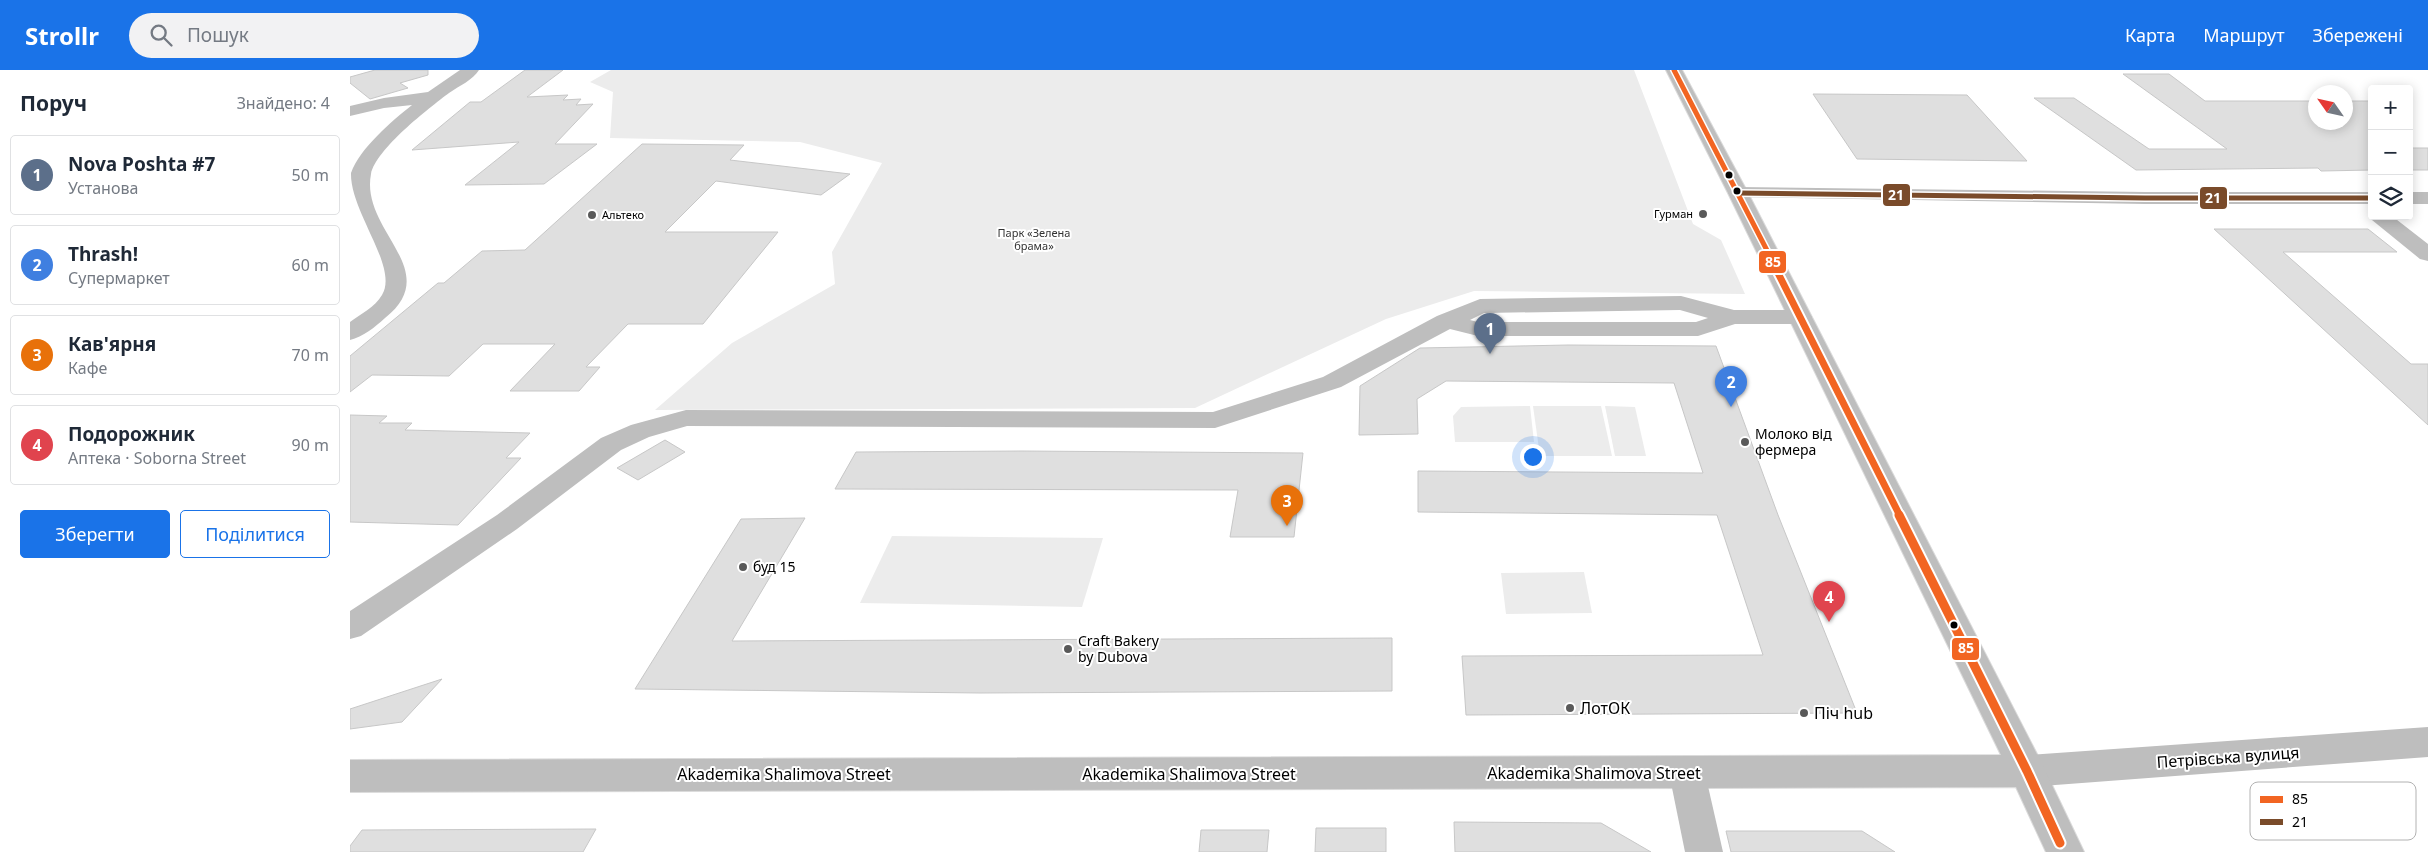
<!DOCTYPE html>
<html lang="uk">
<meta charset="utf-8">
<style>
body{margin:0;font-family:"Noto Sans",sans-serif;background:#f2f2f3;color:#1f2937}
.controls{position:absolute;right:15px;top:15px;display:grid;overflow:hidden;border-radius:5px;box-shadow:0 2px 12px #0003}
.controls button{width:45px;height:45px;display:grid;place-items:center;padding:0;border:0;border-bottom:1px solid #e0e1e3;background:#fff;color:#1f2937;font:25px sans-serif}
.compass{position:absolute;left:1958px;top:15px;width:45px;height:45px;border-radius:50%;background:#fff;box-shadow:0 2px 12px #0003;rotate:304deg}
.you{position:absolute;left:1182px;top:386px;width:18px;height:18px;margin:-12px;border:4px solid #fff;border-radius:50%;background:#1a73e8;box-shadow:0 0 0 8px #1a73e833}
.badge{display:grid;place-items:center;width:32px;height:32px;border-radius:50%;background:#1a73e8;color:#fff;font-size:16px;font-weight:700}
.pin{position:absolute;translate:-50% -41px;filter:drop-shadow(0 1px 2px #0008)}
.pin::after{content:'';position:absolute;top:26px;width:18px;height:15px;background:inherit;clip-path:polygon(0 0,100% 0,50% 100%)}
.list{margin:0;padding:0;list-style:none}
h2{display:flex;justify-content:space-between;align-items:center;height:65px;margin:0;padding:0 20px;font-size:21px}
h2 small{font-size:16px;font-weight:400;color:#747a83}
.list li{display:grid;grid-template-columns:32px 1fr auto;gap:15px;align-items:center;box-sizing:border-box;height:80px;margin:0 10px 10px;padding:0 10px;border:1px solid #e0e1e3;border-radius:5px}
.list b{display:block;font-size:19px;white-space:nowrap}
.list p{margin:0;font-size:16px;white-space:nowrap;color:#747a83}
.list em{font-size:16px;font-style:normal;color:#747a83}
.actions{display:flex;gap:10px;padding:15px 20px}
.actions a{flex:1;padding:11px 0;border:1px solid #1a73e8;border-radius:5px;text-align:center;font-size:18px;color:#1a73e8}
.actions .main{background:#1a73e8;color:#fff}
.icon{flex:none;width:28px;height:28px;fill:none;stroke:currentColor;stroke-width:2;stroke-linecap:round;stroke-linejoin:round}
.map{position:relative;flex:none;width:2078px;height:782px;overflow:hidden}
header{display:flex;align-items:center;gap:30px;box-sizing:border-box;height:70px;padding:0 25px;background:#1a73e8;color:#fff}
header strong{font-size:24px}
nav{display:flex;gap:28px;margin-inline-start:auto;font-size:18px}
.search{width:350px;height:45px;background:#f2f2f3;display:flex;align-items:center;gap:12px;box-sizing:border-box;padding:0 18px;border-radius:28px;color:#747a83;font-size:19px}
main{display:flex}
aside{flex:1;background:#fff}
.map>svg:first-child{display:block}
.green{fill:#ececec}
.building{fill:#dfdfdf;stroke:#c7c7c7}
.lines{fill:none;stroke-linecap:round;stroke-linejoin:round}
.major-casing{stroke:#dbdbdb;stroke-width:2}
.minor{fill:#bebebe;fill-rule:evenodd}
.major{fill:#bebebe;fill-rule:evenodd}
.bus-1-far2-casing{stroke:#fff;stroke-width:8}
.bus-1-far1-casing{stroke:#fff;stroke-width:11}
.bus-1-casing{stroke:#fff;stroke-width:13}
.bus-2-casing{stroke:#fff;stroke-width:8}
.bus-1-far2{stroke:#f26522;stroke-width:5}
.bus-1-far1{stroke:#f26522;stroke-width:7}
.bus-1{stroke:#f26522;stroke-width:9}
.bus-2{stroke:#7a4b2a;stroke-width:5}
.bus-dot{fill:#000;stroke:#fff;stroke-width:2}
.poi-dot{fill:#595959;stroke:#fff;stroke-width:2}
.labels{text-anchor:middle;stroke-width:4;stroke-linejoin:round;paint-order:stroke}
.far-poi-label{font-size:11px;fill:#000;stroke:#fff;text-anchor:end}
.far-park-label{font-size:11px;fill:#333;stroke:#fff}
.poi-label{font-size:14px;fill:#000;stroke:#fff;text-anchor:start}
.near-poi-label{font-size:16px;fill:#000;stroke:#fff;text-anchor:start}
.near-street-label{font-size:16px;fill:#000;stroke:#fff}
.key{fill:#fff;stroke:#b2b2b2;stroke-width:1}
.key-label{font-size:14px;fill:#000}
.line-badge{stroke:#fff;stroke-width:2}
.badge-label{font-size:14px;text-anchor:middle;font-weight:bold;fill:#fff}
</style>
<header>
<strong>Strollr</strong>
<div class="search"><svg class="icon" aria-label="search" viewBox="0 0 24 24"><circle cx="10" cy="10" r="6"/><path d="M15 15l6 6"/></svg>Пошук</div>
<nav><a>Карта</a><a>Маршрут</a><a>Збережені</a></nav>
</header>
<main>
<aside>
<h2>Поруч<small>Знайдено: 4</small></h2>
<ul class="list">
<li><span class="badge" style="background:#5c6f8a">1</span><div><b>Nova Poshta #7</b><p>Установа</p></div><em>50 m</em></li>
<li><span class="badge" style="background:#3f7fe0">2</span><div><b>Thrash!</b><p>Супермаркет</p></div><em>60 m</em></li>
<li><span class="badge" style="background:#e8710a">3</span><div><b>Кав'ярня</b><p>Кафе</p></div><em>70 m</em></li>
<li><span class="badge" style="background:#e0444e">4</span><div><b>Подорожник</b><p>Аптека · Soborna Street</p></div><em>90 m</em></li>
</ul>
<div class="actions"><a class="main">Зберегти</a><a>Поділитися</a></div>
</aside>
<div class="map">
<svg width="2078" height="782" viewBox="0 0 2078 782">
<rect width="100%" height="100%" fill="#fff"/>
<!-- green -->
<g class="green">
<polygon points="261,0 1284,0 1343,154 1371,170 1395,224 1124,221 1036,249 845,338 305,340 382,273 485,214 482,182 532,93 450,72 260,68 263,22 240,12"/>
<polygon points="1180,336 1184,372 1105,372 1103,346 1111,337"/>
<polygon points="1183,336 1251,336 1262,386 1190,386"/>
<polygon points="1255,336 1285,337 1296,386 1265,386"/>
<polygon points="542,466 753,468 732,537 510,533"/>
<polygon points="1234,502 1242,543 1156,544 1151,503"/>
</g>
<!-- building -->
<g class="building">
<polygon points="25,0 78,0 78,5 50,13 58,18 20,29 0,13 0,7"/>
<polygon points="175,0 213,0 177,27 218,25 213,30 231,29 226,35 243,34 205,74 247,74 194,114 115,115 169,72 62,80 120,32 131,32"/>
<polygon points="1773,4 1819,4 1855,31 1966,31 1966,52 1996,52 1996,31 2022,31 2022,100 1971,101 1968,98 1786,100 1684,28 1724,28 1799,79 1877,79"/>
<polygon points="1463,24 1617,25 1677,91 1507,89"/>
<polygon points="292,74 394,75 380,90 500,104 471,125 366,111 315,162 428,162 353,254 278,254 236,297 250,297 229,321 160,321 205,274 133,274 99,306 22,305 0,322 0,286 88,213 94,213 132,181 175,180"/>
<rect x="2059" y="78" width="19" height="22"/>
<polygon points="1864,159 2018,159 2047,182 1933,182 2061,294 2078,294 2078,355"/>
<polygon points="1218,275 1366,276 1428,445 1507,643 1116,645 1112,586 1413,585 1367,445 1068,442 1068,401 1353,403 1324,313 1096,311 1067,329 1068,364 1009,365 1010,316 1070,278"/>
<polygon points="0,345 37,346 29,353 62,353 55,360 180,363 156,388 171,388 108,455 0,452"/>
<polygon points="315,370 335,382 288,410 267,398"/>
<polygon points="672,381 953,383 944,467 880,467 888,420 485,419 506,382"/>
<polygon points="455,448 382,571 1042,568 1042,621 630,623 285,619 391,449"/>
<polygon points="92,609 52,652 0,659 0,639"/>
<polygon points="1104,752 1251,753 1301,782 1105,782"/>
<polygon points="966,758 1036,758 1036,782 965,782"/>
<polygon points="246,759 233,782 0,782 0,776 12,760"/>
<polygon points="851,760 919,760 917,782 849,782"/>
<polygon points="1376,761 1512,761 1545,782 1381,782"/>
</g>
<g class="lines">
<!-- major casing -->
<g class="major-casing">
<polygon id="major" points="1316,0 1332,0 1398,123 1690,690 1734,782 1696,782 1666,717 0,722 0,690 1651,685 1378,123"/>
</g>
<!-- minor -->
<g class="minor">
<path d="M110 0H129C123 10 109 16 99 23 79 38 26 79 21 104 10 161 95 200 35 248 25 257 13 267 0 270V252C11 244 25 237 32 225 49 197 0 142 1 103 10 78 42 51 62 35L34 38 0 46V36L34 28 78 22Z"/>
<polygon points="1388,117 1795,122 2022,122 2022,134 1795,134 1381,127 1378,123 1381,119"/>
<rect x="2059" y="122" width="19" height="12"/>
<polygon points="2022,142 2022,146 2042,146 2078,174 2078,191 2070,189 2022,150 2019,146"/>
<path d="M1331 226 1384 240H1450L1458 242 1462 247 1458 252 1450 254H1385L1348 266H1128L1100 259 991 317 865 358 337 356 299 367 271 380 167 459 11 566 0 569V541L147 445 251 368 281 355 336 340 863 342 973 307 1087 246 1130 229ZM1330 240 1358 248 1346 252H1128L1120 250 1134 243Z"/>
<polygon points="2078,657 2078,687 1677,717 1664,712 1659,701 1664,690 1677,685"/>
<polygon points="1337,687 1350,692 1355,703 1373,782 1335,782 1319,703 1324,692"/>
</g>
<!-- major -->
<use href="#major" class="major"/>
<!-- bus-1-far2 casing -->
<g class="bus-1-far2-casing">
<polyline id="bus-1-far2" points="1324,0 1423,192"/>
</g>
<!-- bus-1-far1 casing -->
<g class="bus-1-far1-casing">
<polyline id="bus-1-far1" points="1422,191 1550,446"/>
</g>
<!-- bus-1 casing -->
<g class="bus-1-casing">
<polyline id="bus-1" points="1549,445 1677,701 1710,773"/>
</g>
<!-- bus-2 casing -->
<g class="bus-2-casing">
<polyline id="bus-2" points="1388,123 1795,128 2022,128"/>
</g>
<!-- bus-1-far2 -->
<use href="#bus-1-far2" class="bus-1-far2"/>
<!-- bus-1-far1 -->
<use href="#bus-1-far1" class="bus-1-far1"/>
<!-- bus-1 -->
<use href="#bus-1" class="bus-1"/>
<!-- bus-2 -->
<use href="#bus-2" class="bus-2"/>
</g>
<!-- markers -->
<g class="bus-dot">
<circle cx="1379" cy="105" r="4.5"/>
<circle cx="1387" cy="121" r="4.5"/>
<circle cx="1604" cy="555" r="4.5"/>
</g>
<g class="poi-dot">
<circle cx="1353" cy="144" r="5"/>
<circle cx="242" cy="145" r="5"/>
<circle cx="1395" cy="372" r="5"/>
<circle cx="393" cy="497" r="5"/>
<circle cx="718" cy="579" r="5"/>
<circle cx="1220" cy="638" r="5"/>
<circle cx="1454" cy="643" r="5"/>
</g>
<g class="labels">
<!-- far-poi labels -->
<g class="far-poi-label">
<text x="1343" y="148">Гурман</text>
<text x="252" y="149" text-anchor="start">Альтеко</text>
</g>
<!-- far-park labels -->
<g class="far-park-label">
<text x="684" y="167">Парк «Зелена<tspan x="684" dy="13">брама»</tspan></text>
</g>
<!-- poi labels -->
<g class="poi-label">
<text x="1405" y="369">Молоко від<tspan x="1405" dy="16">фермера</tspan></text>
<text x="403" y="502">буд 15</text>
<text x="728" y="576">Craft Bakery<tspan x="728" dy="16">by Dubova</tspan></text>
</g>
<!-- near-poi labels -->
<g class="near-poi-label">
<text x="1230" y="644">ЛотОК</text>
<text x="1464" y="649">Піч hub</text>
</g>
<!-- near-street labels -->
<g class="near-street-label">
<text transform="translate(1878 687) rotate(-4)" y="6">Петрівська вулиця</text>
<text x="1244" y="709">Akademika Shalimova Street</text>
<text x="434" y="710">Akademika Shalimova Street</text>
<text x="839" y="710">Akademika Shalimova Street</text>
</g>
</g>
<!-- legend -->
<rect x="1900" y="712" width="166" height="58" rx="8" class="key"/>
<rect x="1910" y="726" width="23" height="7" fill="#f26522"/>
<rect x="1910" y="749" width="23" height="6" fill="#7a4b2a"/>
<g class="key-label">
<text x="1942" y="734">85</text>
<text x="1942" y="757">21</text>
</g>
<g class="line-badge">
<rect x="1532" y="113" width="29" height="24" rx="5" fill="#7a4b2a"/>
<rect x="1849" y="116" width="29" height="24" rx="5" fill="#7a4b2a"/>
<rect x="1408" y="180" width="29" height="24" rx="5" fill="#f26522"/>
<rect x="1601" y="567" width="29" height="24" rx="5" fill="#f26522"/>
</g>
<g class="badge-label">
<text x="1546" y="130">21</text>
<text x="1863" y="133">21</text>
<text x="1423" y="197">85</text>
<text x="1616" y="583">85</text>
</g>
</svg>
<div class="controls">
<button>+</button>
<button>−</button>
<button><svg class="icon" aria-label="layers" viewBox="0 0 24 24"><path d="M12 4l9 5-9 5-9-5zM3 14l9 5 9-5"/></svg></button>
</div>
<svg class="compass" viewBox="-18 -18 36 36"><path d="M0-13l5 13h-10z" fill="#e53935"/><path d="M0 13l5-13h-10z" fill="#747a83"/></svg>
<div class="you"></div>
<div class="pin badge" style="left:1140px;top:284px;background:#5c6f8a">1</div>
<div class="pin badge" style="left:1381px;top:337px;background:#3f7fe0">2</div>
<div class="pin badge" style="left:937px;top:456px;background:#e8710a">3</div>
<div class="pin badge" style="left:1479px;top:552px;background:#e0444e">4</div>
</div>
</main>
